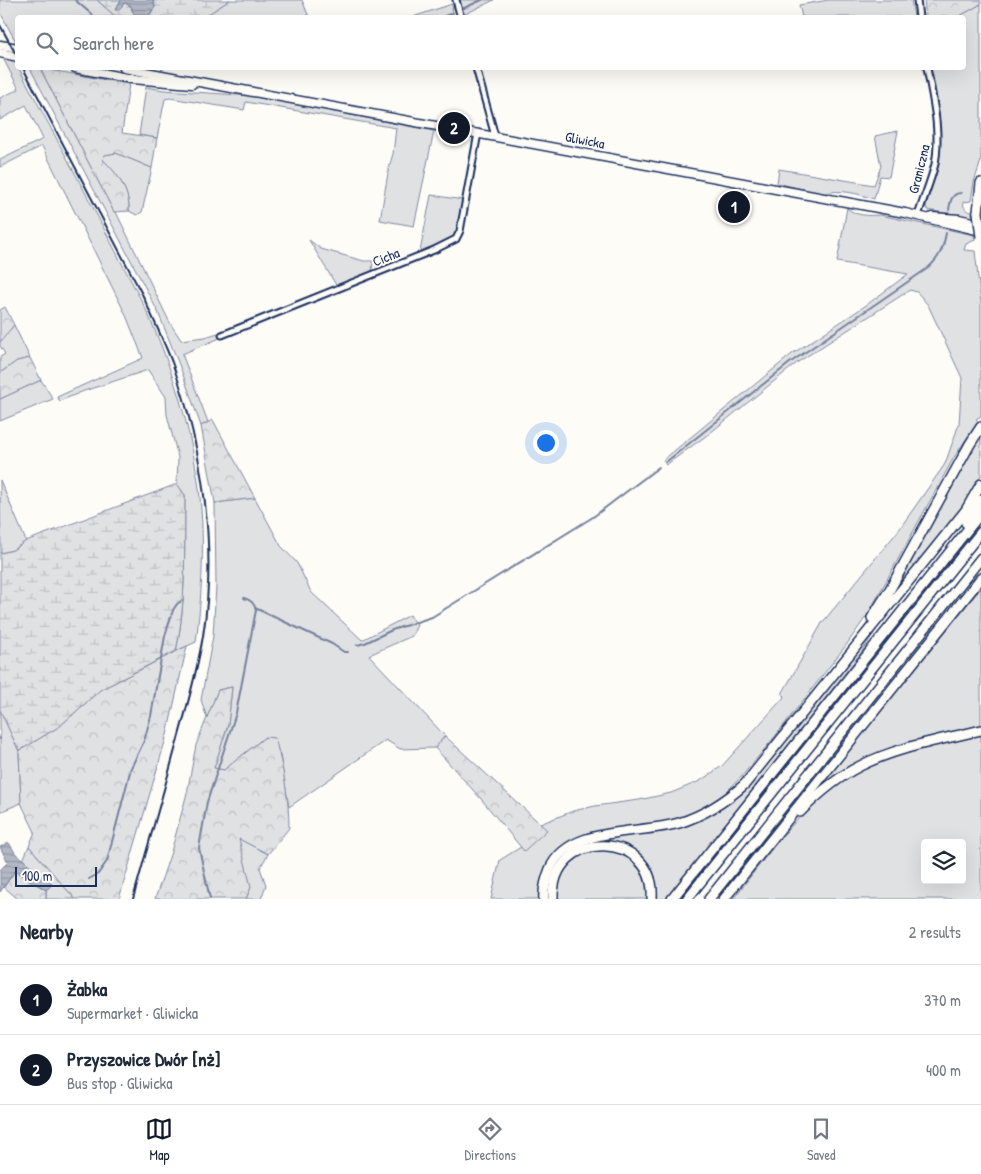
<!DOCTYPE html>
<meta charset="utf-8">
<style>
body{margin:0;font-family:"Patrick Hand",sans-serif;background:#f6f6f7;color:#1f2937}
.controls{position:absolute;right:15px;bottom:15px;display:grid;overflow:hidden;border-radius:5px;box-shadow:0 5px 20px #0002}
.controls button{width:45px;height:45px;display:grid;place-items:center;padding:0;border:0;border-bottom:1px solid #e0e1e3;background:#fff;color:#1f2937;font:25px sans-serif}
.scale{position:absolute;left:15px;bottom:12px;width:82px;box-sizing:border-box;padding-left:5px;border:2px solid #1b2f5e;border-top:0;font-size:14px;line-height:18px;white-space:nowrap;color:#1b2f5e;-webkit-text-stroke:4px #fdfcf7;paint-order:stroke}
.you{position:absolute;left:545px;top:442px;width:18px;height:18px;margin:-12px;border:4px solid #fff;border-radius:50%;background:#1a73e8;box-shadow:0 0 0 8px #1a73e833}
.badge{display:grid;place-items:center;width:32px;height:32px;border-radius:50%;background:#111827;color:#fff;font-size:16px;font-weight:700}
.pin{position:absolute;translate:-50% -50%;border:2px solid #fff;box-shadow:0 1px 5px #0006}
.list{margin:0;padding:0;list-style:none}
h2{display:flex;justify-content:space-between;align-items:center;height:65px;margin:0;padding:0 20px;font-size:21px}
h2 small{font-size:16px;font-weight:400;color:#747a83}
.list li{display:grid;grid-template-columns:32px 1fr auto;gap:15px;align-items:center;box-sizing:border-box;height:70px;padding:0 20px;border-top:1px solid #e0e1e3}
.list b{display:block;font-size:19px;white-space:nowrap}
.list p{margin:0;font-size:16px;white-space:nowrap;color:#747a83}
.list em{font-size:16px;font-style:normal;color:#747a83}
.icon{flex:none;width:28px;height:28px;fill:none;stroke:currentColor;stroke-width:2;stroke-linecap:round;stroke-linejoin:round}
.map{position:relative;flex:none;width:981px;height:899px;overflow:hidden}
.search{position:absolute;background:#fff;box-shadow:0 5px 20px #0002;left:15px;right:15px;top:15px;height:55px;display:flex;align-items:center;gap:12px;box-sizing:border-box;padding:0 18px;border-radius:5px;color:#747a83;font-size:19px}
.sheet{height:205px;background:#fff}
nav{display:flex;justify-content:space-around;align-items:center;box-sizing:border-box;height:70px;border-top:1px solid #e0e1e3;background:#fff;font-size:14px;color:#747a83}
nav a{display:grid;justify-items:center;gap:2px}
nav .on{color:#111827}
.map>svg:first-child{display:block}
.grass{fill:#e0e1e3;stroke:#7e88a0;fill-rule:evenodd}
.forest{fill:url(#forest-crowns);stroke:#7e88a0}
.wetland{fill:url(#wetland-marsh);stroke:#7e88a0}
.water{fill:url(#water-rules);stroke:#76819c}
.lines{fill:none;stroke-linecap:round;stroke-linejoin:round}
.stream{stroke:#76819c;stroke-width:2}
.minor-casing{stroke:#1b2f5e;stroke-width:9}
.primary-casing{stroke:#1b2f5e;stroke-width:11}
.motorway-casing{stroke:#1b2f5e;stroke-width:12}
.minor{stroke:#fdfcf7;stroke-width:5}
.primary{stroke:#fdfcf7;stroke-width:8}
.motorway{stroke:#fdfcf7;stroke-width:9}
.rail{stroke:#1b2f5e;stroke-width:2}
.motorway-bridge-casing{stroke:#1b2f5e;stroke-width:12;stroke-linecap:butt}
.motorway-bridge{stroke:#fdfcf7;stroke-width:9}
.labels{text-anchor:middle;stroke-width:4;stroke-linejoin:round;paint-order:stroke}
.street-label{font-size:14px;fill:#1b2f5e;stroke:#fdfcf7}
</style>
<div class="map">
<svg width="981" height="899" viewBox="0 0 981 899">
<defs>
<pattern id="forest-crowns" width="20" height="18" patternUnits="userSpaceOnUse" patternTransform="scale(1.25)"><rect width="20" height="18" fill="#e0e1e3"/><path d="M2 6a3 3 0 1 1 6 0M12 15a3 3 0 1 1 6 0" fill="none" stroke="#c0c1c5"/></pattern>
<pattern id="wetland-marsh" width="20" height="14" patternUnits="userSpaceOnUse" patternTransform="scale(1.25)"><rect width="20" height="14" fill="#e0e1e3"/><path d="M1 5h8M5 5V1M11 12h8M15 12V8" fill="none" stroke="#c0c1c5"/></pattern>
<pattern id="water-rules" width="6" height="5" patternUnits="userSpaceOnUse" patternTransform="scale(1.25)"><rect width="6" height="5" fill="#b3b8c5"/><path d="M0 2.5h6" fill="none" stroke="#9196a3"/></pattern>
</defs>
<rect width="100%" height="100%" fill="#fdfcf7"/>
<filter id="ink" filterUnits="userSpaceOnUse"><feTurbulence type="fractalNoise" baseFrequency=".02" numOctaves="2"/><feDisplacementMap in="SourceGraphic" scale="10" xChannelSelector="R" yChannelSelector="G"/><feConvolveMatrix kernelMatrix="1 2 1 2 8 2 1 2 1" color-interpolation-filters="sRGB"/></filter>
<g filter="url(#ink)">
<!-- grass -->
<g class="grass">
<polygon points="0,0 97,0 116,17 18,18 17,43 16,42 0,12"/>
<polygon points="230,0 302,0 309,17 202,18"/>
<polygon points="458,0 494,0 463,15"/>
<polygon points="829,0 911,0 914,17 802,17 799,5"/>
<polygon points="452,4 453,15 447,17 413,17"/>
<path d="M981 4V161L974 182 971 201 963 202C964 208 965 211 972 212V218L927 210 926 205C930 191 935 177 938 164 943 133 938 98 931 68H964V18L958 17Z"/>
<path d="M4 60 16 63C49 125 83 187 115 250 128 276 143 301 154 328 173 373 188 421 196 469 206 524 203 587 196 642L176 651C187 601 184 547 185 495L177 484 178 457 167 415 166 397 148 370 84 391 60 401 57 397 143 358 125 313 42 146 0 167V160L43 139 26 105 0 120V98L19 89Z"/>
<polygon points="30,68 40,68 114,212 116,212 170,323 181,340 205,337 218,333 220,338 182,354 208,422 201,426 182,372 158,312"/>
<polygon points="146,87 164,90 253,96 434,131 414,226 380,220 389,167 393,154 396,128 246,102 244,110 170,98 165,99 157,138 139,135"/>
<path d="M898 131 889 177 880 176 874 199C859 194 839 188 823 194L777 183 779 169 874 185 881 166 875 136Z"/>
<path d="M116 153 152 168 142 212 137 215 129 211C130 192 117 172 103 160L104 155Z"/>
<polygon points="431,195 463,200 458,235 449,242 420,252"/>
<path d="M847 208C855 216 869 216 880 215L974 235 975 240 966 244 964 250 975 251 981 303V416L976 419 978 421 953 459 868 614 847 644 773 739 742 776 725 793 704 808 675 820 593 833 570 841 553 856 545 871 540 899H491L500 860 521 847 524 850 546 830 540 824 573 811 595 806 639 800 671 793 700 781 722 766 785 696 782 694 822 623 898 531 945 464 959 424 962 378 928 305 917 292 910 290 798 362 710 433 666 465 663 460 792 354 865 306 908 274 837 262Z"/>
<polygon points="309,240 321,249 364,261 373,261 372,273 336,285"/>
<polygon points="14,325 30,358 17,361 0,373 0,357 5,354 0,346 0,342"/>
<polygon points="41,380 53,399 0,421 0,399"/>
<polygon points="981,433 981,476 971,497 884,605 974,443"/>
<polygon points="0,480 26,541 13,550 1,553"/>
<polygon points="255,498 281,546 297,563 311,592 362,640 410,615 417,625 412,636 369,655 445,736 435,748 400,749 386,740 289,807 280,755 265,737 224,770 214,768 228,725 232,687 218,690 207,718 201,700 213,636 216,586 215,503"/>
<path d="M981 588V726C928 739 874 749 827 781L825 780Z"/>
<path d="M884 618 861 653 666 899H657C658 866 633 844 602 841V839L715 810 822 694Z"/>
<polygon points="0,710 19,751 21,803 0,812"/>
<path d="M981 734V899H733C775 846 814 785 881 760 913 749 948 742 981 734ZM925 843H962V880H925Z"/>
<polygon points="238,838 268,854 260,868 266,885 261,899 246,899 251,887"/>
<polygon points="29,846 75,899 46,899 46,890 52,884 23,860"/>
<path d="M596 850C631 851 645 865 649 899H557C558 872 570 857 596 850Z"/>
</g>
<!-- forest -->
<g class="forest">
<polygon points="924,0 981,0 981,4 958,17 926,17"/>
<path d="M40 68 129 84 122 133 157 138 152 168 116 153 104 155 103 160C117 172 130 192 129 211L114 212Z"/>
<polygon points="5,307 14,325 0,342 0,310"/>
<polygon points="30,358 41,380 0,399 0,373 17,361"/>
<polygon points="213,420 255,498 215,503 201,426"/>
<polygon points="187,646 167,735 119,899 75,899 29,846 35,832 21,803 19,751 60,726 100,690"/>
<path d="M232 687 228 725 214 768 224 770 265 737 275 738C283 767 289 797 289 828L268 854 239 839 251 887 246 899H155L171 852 187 793 196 745 218 690Z"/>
<polygon points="445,736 547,830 524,851 482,800 435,748"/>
<polygon points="15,871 46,890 46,899 18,899 4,887"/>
</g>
<!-- wetland -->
<g class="wetland">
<polygon points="97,0 121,0 116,9 118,10 125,3 131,6 132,11 150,15 155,7 153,0 230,0 202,18 116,17"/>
<path d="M177 484 185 495C184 547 187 601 176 651L100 690 60 726 19 751 0 710V552L1 553 13 550 26 541Z"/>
</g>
<!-- water -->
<g class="water">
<polygon points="121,0 153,0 155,7 148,16 143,14 134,14 131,6 125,3 118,10 115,10"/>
<polygon points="9,843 16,854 53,884 46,890 15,871 0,892 0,870 8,862 0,847"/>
</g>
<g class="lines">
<!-- stream -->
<g class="stream">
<polyline points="75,0 96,18"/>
<polyline points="464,8 482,0"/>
<polyline points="439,18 453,13"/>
<path d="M949 210C950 203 951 193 961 193"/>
<path d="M666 462 791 362 928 268C940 257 943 249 946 233"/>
<polyline points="255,608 332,644 344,652 348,652"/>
<polyline points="357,645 365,643 392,630 432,617 593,517 659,467"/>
<polyline points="0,739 0,738"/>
<polyline points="89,879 98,874 107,861 131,768 144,741 151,716 165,636 173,610 177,604 183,600"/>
<path d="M210 899 199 848 207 802 236 713 256 610C254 603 251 600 244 598"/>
</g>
<!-- minor casing -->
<g class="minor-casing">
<g id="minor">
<polyline points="456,0 461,18"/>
<polyline points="917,0 919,18"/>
<polyline points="476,68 495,136"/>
<path d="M918 216C923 199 931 181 935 164 941 131 933 100 927 68"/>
<polyline points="222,335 434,250 456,239 460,231 478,133"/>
</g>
</g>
<!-- primary casing -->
<g class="primary-casing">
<g id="primary">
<polyline points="0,45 18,48"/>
<polyline points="0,53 18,57"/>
<polyline points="75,68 132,79 192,84"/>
<polyline points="124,68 905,213 981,231"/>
<polyline points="932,217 959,219 981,224"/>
</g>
</g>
<!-- motorway casing -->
<g class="motorway-casing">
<g id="motorway">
<polyline points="978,212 981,183"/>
<polyline points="966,523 981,500"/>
<polyline points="872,618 889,591 970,444 981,427"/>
<path d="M800 812C818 794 838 777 860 766 897 747 941 740 981 730"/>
<path d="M544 899C543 889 546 879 550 869 569 825 639 835 679 823 704 815 725 802 745 784L966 510 981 484"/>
<path d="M553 899C551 826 657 830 652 899"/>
<polyline points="672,899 981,513"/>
<polyline points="687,899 981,532"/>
<polyline points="709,899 981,558"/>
<polyline points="724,899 981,578"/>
</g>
</g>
<!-- minor -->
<use href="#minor" class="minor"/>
<!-- primary -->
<use href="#primary" class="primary"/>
<!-- motorway -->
<use href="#motorway" class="motorway"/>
<!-- rail -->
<g class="rail">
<polyline points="0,25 18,58"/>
<path d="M23 68 143 296C153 319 164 341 173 365 203 450 217 547 203 636 196 678 184 717 173 757 160 805 146 852 133 899"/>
</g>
<!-- motorway-bridge casing -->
<g class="motorway-bridge-casing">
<polyline id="motorway-bridge" points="978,212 981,237"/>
</g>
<!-- motorway-bridge -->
<use href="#motorway-bridge" class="motorway-bridge"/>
</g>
</g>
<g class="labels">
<!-- street labels -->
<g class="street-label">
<text transform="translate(585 140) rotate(11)" y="5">Gliwicka</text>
<text transform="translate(919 169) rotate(-76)" y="5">Graniczna</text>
<text transform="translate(386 257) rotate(-22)" y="5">Cicha</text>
</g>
</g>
</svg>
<div class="controls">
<button><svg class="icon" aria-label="layers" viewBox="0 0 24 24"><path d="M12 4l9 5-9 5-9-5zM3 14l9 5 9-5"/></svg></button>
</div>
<div class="scale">100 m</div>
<div class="you"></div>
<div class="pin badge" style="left:734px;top:207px">1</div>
<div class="pin badge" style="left:454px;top:128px">2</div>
<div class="search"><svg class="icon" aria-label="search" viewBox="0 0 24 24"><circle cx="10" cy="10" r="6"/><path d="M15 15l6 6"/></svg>Search here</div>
</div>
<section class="sheet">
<h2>Nearby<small>2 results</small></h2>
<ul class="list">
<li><span class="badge">1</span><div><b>Żabka</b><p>Supermarket · Gliwicka</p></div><em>370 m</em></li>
<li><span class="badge">2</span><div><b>Przyszowice Dwór [nż]</b><p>Bus stop · Gliwicka</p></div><em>400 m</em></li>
</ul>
</section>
<nav>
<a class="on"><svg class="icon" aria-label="map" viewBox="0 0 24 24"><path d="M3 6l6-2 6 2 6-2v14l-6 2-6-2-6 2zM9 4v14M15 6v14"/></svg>Map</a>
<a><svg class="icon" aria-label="directions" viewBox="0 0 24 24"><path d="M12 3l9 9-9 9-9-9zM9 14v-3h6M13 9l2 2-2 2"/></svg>Directions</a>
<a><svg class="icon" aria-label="saved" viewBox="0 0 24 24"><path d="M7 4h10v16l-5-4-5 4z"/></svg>Saved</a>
</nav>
